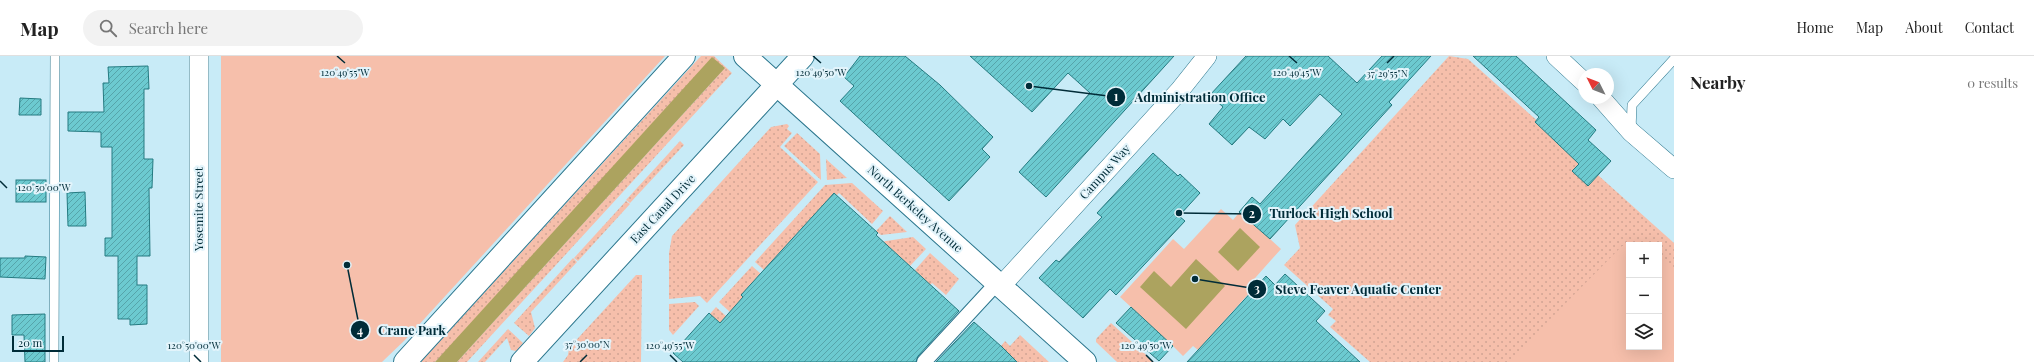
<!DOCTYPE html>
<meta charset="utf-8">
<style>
body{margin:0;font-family:"Playfair Display",serif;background:#f2f2f2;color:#222}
.controls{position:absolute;right:12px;bottom:12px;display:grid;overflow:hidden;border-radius:0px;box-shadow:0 4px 16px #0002}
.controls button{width:36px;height:36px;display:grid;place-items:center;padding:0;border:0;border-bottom:1px solid #e0e0e0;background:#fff;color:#222;font:20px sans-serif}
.compass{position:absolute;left:1578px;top:12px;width:36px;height:36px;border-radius:50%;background:#fff;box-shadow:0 4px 16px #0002;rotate:312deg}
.scale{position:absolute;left:12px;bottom:10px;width:52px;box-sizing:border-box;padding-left:4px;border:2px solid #002c38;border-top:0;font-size:11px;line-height:14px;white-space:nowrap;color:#002c38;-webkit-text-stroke:3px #e3f4fb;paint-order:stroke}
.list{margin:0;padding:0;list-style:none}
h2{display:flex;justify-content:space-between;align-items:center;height:52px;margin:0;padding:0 16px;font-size:17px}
h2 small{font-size:13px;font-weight:400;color:#767676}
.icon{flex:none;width:22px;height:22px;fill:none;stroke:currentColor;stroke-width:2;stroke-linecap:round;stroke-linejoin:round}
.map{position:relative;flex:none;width:1674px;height:306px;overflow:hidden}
header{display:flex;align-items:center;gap:24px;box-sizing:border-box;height:56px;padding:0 20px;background:#fff;border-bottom:1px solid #e0e0e0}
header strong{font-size:19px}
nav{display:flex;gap:22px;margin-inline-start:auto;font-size:14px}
.search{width:280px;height:36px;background:#f2f2f2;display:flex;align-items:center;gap:10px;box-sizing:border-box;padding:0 14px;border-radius:22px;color:#767676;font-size:15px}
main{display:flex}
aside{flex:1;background:#fff}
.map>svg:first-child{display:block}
.grass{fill:url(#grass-dots);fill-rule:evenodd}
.park{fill:#f6bfab}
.water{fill:#aca35f}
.building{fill:url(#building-hatch);stroke:#247b81}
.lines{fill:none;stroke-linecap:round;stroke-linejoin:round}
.service-casing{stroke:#2b768d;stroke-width:10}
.pedestrian-casing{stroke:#2b768d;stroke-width:16}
.minor-casing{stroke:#2b768d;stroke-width:20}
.tertiary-casing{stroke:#2b768d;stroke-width:24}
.secondary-casing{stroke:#2b768d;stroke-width:24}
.service{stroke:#fff;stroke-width:9}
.pedestrian{stroke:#fff;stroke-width:14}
.minor{stroke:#fff;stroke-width:19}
.tertiary{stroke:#fff;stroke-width:22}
.secondary{stroke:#fff;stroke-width:22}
.ticks{fill:none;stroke:#002c38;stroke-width:1.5}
.labels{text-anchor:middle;stroke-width:4;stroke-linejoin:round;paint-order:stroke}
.street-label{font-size:12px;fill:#002c38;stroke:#e3f4fb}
.ticks-label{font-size:10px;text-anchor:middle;fill:#002c38;stroke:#e3f4fb;stroke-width:4;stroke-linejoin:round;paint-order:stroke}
.leader{fill:none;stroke:#002c38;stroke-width:1.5}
.callout-dot{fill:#002c38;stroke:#e3f4fb;stroke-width:1.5}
.mark-label{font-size:12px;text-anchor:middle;font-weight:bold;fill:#fff}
.callout-label{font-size:13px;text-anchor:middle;font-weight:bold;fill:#002c38;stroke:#e3f4fb;stroke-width:4;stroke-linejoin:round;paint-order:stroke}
</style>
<header>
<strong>Map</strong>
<div class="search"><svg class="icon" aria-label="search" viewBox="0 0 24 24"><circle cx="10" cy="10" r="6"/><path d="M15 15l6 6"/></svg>Search here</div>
<nav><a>Home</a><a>Map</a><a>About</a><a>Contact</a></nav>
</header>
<main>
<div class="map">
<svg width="1674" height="306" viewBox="0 0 1674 306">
<defs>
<pattern id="grass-dots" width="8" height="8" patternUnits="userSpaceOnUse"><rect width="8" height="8" fill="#f6bfab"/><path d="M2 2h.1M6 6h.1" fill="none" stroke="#d1a494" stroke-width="1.8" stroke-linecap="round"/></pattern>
<pattern id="building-hatch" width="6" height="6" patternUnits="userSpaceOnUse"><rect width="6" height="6" fill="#6ccad0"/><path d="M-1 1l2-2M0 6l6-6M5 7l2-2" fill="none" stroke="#56a4aa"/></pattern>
</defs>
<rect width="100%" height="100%" fill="#c8ebf7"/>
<!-- grass -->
<g class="grass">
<polygon points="701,0 714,0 732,17 467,306 457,306 725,12 435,306 421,306"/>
<path d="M1449 0 1468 3 1674 187V306H1370L1330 271 1336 265 1328 259 1333 253 1284 209 1300 192 1295 169ZM1629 189H1659V291H1629Z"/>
<polygon points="787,68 789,70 787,73 792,77 780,91 818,126 707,247 700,240 669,243 669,197 672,180 771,71"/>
<polygon points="797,77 820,98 821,124 784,90"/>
<polygon points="680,85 684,89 630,147 626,144"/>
<polygon points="826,103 847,122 827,124"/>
<polygon points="852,127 883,155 872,168 839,137 837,139 834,137 764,214 755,206 825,129"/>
<polygon points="626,145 630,148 578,205 574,202"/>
<polygon points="890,160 907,176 881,179 876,175"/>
<polygon points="913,181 926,193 910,210 889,191 866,191 886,185"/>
<polygon points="930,197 959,223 946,239 932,227 888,276 917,217 915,214"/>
<polygon points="573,202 577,206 531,256 535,272 529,280 514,267"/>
<polygon points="752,210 761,218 731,257 719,246"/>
<polygon points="636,219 642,219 641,306 563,306 568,299 569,292"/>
<polygon points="695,246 699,250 673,279 669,274 669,248"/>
<polygon points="716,251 737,270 724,285 710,258"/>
<polygon points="1111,267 1154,306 1117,306 1096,286 1096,283"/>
<polygon points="508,273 523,287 516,295 511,294 507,282 485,306 478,306"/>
<polygon points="1020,279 1049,306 988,306 1005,285 1010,290"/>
</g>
<!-- park -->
<g class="park">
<polygon points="221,0 665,0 405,284 382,306 221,306"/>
<polygon points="1252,141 1283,168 1270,183 1281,193 1248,230 1252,234 1198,294 1193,290 1183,300 1173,290 1159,305 1116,267 1131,251 1120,241 1173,183 1184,193 1221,153 1233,164"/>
<polygon points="1622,190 1629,190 1629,291 1659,291 1659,201 1674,215 1674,306 1508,306"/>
</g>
<!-- water -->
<g class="water">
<polygon points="712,1 725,12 457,306 435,306"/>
<polygon points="1240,172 1260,191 1238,215 1218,196"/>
<polygon points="1196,203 1225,230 1186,273 1140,231 1154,215 1171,231"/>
</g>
<!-- building -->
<g class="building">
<polygon points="860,0 905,0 940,29 993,81 982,93 990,101 949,145 840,45 854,30 844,21"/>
<polygon points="970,0 1174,0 1046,141 1019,116 1090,37 1068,17 1032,56"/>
<polygon points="1246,0 1328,0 1357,27 1382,0 1431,0 1389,46 1392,49 1270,183 1239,156 1252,141 1260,148 1342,58 1320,38 1290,70 1283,63 1265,83 1249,71 1232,89 1209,68 1223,51 1210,39"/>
<polygon points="1473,0 1516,0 1596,74 1588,84 1611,105 1588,130 1572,115 1579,108 1535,66 1539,61"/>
<polygon points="148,10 149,33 144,33 144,103 153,103 152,132 149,132 150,200 137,200 137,229 147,229 147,268 130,269 130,263 118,263 118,200 105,200 105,182 112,182 112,91 101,91 101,76 68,75 68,56 104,56 103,27 109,27 108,11"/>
<polygon points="20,42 41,43 41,59 19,59"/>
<polygon points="1153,97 1178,120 1180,118 1200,137 1179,160 1185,165 1116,239 1110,233 1083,262 1039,222 1056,204 1059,206 1102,161 1097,157"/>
<rect x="16" y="124" width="30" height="22"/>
<polygon points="85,136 86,170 68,170 67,137"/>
<polygon points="834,137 878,177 876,179 959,255 918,300 916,306 683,306 673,297 709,257 720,267 743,241 741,239"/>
<polygon points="25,200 46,201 45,223 0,221 0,202 25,202"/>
<polygon points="1285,218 1325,255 1316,265 1360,306 1187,306 1266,220 1275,229"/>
<polygon points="1131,251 1173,290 1159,305 1116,267"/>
<polygon points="45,258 45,306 25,306 24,279 12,279 12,259"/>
<polygon points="974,266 1002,291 1017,306 936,306"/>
</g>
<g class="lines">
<!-- service casing -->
<g class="service-casing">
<g id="service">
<polyline points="1631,74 1632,49 1674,3"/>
<polyline points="54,306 55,0"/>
</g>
</g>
<!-- pedestrian casing -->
<g class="pedestrian-casing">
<polyline id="pedestrian" points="924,306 997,227"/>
</g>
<!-- minor casing -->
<g class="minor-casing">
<g id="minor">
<polyline points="199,0 199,306"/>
<polyline points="1556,0 1584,26"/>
<polyline points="1601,42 1631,76 1674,113"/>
<polyline points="1001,230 1180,34 1207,0"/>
</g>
</g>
<!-- tertiary casing -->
<g class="tertiary-casing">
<polyline id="tertiary" points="745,0 1085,306"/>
</g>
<!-- secondary casing -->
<g class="secondary-casing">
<g id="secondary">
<polyline points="405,306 684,0"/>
<polyline points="522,306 803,0"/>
</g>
</g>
<!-- service -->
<use href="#service" class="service"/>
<!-- pedestrian -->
<use href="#pedestrian" class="pedestrian"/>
<!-- minor -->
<use href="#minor" class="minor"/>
<!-- tertiary -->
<use href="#tertiary" class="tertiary"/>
<!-- secondary -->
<use href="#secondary" class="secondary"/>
</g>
<!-- ticks -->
<path class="ticks" d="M337 0 345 7M813 0 821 7M1289 0 1297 7M1387 7 1394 0M0 125 7 132M194 299 201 306M670 299 677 306M1146 299 1153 306M580 306 587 299"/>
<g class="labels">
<!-- street labels -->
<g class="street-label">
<text transform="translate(1105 116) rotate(-48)" y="4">Campus Way</text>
<text transform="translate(199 153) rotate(-90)" y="4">Yosemite Street</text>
<text transform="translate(663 153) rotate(-47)" y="4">East Canal Drive</text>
<text transform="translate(915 153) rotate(42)" y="4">North Berkeley Avenue</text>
</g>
</g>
<g class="ticks-label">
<text x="345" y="20">120°49'55"W</text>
<text x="821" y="20">120°49'50"W</text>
<text x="1297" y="20">120°49'45"W</text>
<text x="1387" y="21">37°29'55"N</text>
<text x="44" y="135">120°50'00"W</text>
<text x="587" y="292">37°30'00"N</text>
<text x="194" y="293">120°50'00"W</text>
<text x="670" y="293">120°49'55"W</text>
<text x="1146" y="293">120°49'50"W</text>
</g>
<!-- callouts -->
<path class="leader" d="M1029 30L1116 41M1179 157L1252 158M1195 223L1257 233M347 209L360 274"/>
<g class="callout-dot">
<circle cx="1029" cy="30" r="4"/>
<circle cx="1179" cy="157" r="4"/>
<circle cx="1195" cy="223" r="4"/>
<circle cx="347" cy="209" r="4"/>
<circle cx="1116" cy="41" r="10"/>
<circle cx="1252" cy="158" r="10"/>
<circle cx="1257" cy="233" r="10"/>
<circle cx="360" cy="274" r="10"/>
</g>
<g class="mark-label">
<text x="1116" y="45">1</text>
<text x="1252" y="162">2</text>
<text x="1257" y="237">3</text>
<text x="360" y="279">4</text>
</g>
<g class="callout-label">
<text x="1200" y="46">Administration Office</text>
<text x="1331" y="162">Turlock High School</text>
<text x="1358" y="238">Steve Feaver Aquatic Center</text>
<text x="412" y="279">Crane Park</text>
</g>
</svg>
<div class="controls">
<button>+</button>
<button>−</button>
<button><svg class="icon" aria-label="layers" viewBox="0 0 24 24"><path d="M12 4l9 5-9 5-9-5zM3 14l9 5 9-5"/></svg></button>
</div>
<svg class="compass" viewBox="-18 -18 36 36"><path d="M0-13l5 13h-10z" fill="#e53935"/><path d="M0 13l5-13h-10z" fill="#767676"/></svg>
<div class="scale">20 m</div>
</div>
<aside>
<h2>Nearby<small>0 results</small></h2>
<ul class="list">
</ul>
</aside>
</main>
